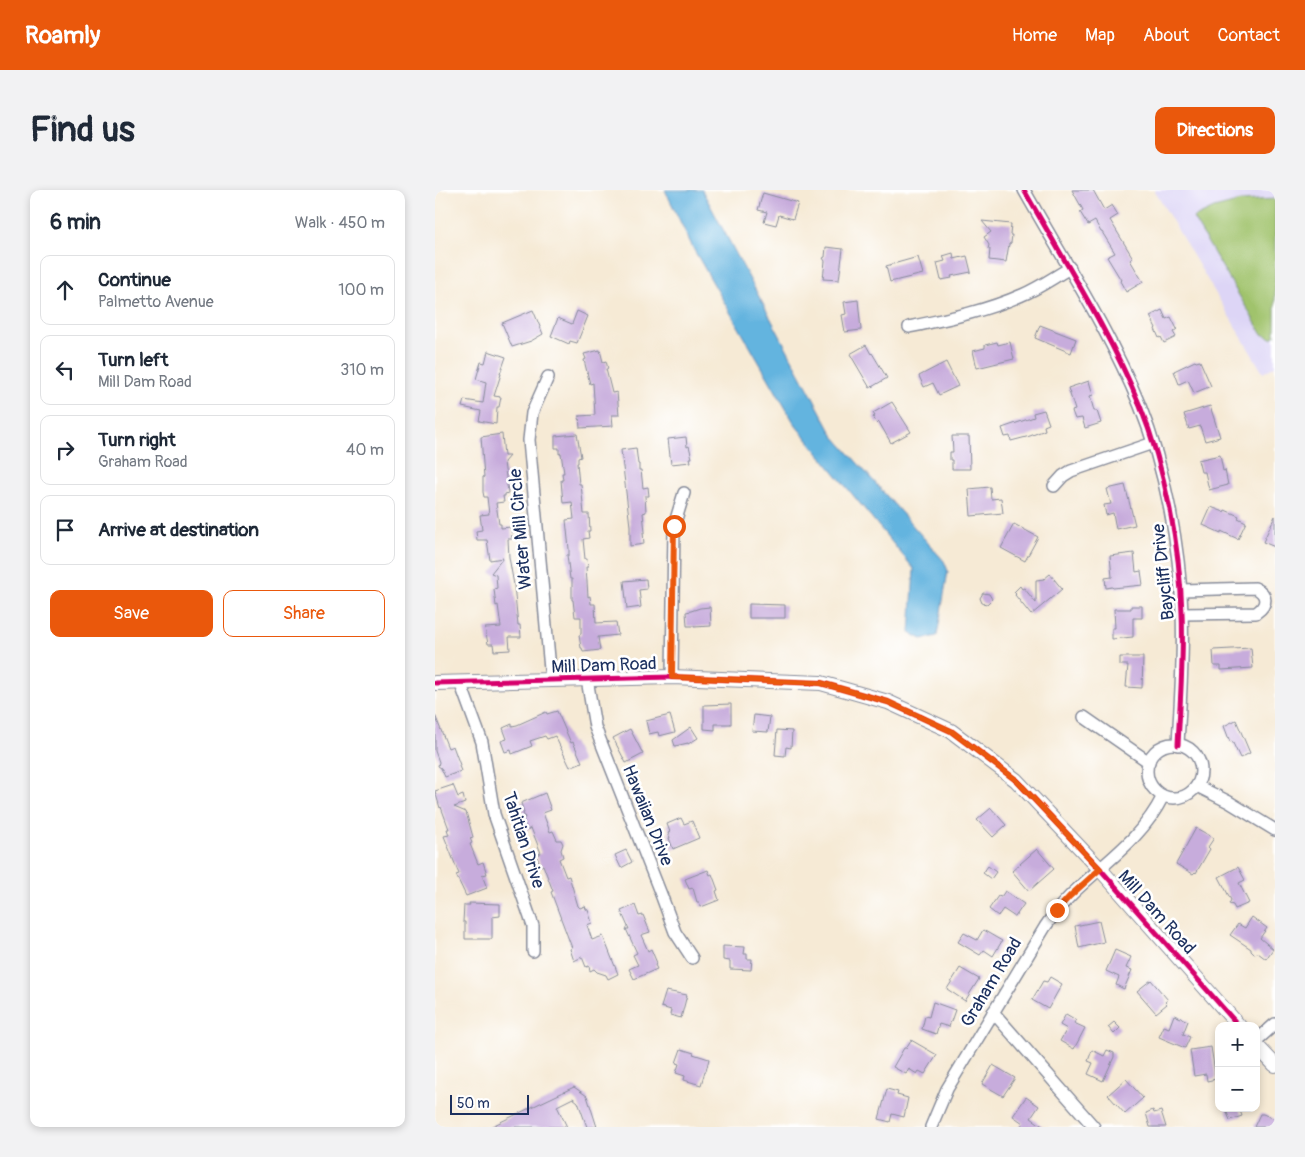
<!DOCTYPE html>
<meta charset="utf-8">
<style>
body{margin:0;font-family:Pangolin,sans-serif;background:#f2f2f3;color:#1f2937}
.controls{position:absolute;right:15px;bottom:15px;display:grid;overflow:hidden;border-radius:10px;box-shadow:0 2px 8px #0003}
.controls button{width:45px;height:45px;display:grid;place-items:center;padding:0;border:0;border-bottom:1px solid #e0e1e3;background:#fff;color:#1f2937;font:25px sans-serif}
.scale{position:absolute;left:15px;bottom:12px;width:79px;box-sizing:border-box;padding-left:5px;border:2px solid #1b2f5e;border-top:0;font-size:14px;line-height:18px;white-space:nowrap;color:#1b2f5e;-webkit-text-stroke:4px #fff;paint-order:stroke}
.stop{position:absolute;width:15px;height:15px;margin:-11px;border:4px solid #ea580c;border-radius:50%;background:#fff}
.stop.end{background:#ea580c;border-color:#fff;box-shadow:0 1px 5px #0008}
.list{margin:0;padding:0;list-style:none}
h2{display:flex;justify-content:space-between;align-items:center;height:65px;margin:0;padding:0 20px;font-size:21px}
h2 small{font-size:16px;font-weight:400;color:#747a83}
.list li{display:grid;grid-template-columns:32px 1fr auto;gap:15px;align-items:center;box-sizing:border-box;height:70px;margin:0 10px 10px;padding:0 10px;border:1px solid #e0e1e3;border-radius:10px}
.list b{display:block;font-size:19px;white-space:nowrap}
.list p{margin:0;font-size:16px;white-space:nowrap;color:#747a83}
.list em{font-size:16px;font-style:normal;color:#747a83}
.actions{display:flex;gap:10px;padding:15px 20px}
.actions a{flex:1;padding:11px 0;border:1px solid #ea580c;border-radius:10px;text-align:center;font-size:18px;color:#ea580c}
.actions .main{background:#ea580c;color:#fff}
.icon{flex:none;width:28px;height:28px;fill:none;stroke:currentColor;stroke-width:2;stroke-linecap:round;stroke-linejoin:round}
.map{position:relative;flex:none;width:840px;height:937px;overflow:hidden;border-radius:10px}
header{display:flex;align-items:center;gap:30px;box-sizing:border-box;height:70px;padding:0 25px;background:#ea580c;color:#fff}
header strong{font-size:24px}
nav{display:flex;gap:28px;margin-inline-start:auto;font-size:18px}
.intro{display:flex;align-items:center;justify-content:space-between;box-sizing:border-box;height:120px;padding:0 30px}
h1{margin:0;font-size:35px}
.button{padding:12px 22px;border-radius:10px;background:#ea580c;color:#fff;font-size:18px;font-weight:700}
main{display:flex;gap:30px;padding:0 30px}
aside{flex:1;background:#fff;border-radius:10px;box-shadow:0 2px 8px #0003}
.map>svg:first-child{display:block}
.built{fill:#ddd5f6}
.green{fill:#a0c36c;stroke:#5e7965}
.water{fill:#64b4df;stroke:#40729e}
.building{fill:#c7acdc}
.lines{fill:none;stroke-linecap:round;stroke-linejoin:round}
.minor-casing{stroke:#888c9a;stroke-width:14}
.tertiary-casing{stroke:#888c9a;stroke-width:16}
.minor{stroke:#fff;stroke-width:11}
.tertiary{stroke:#fff;stroke-width:14}
.cycleway-casing{stroke:#fff;stroke-width:8}
.cycleway{stroke:#d6006c;stroke-width:5}
.route{stroke:#ea580c;stroke-width:6}
.labels{text-anchor:middle;stroke-width:5;stroke-linejoin:round;paint-order:stroke}
.street-label{font-size:18px;fill:#1b2f5e;stroke:#fff}
</style>
<header>
<strong>Roamly</strong>
<nav><a>Home</a><a>Map</a><a>About</a><a>Contact</a></nav>
</header>
<div class="intro"><h1>Find us</h1><a class="button">Directions</a></div>
<main>
<aside>
<h2>6 min<small>Walk · 450 m</small></h2>
<ul class="list">
<li><svg class="icon" aria-label="ahead" viewBox="0 0 24 24"><path d="M12 20V5M6 11l6-6 6 6"/></svg><div><b>Continue</b><p>Palmetto Avenue</p></div><em>100 m</em></li>
<li><svg class="icon" aria-label="left" viewBox="0 0 24 24"><path d="M17 20v-9H6M10 6l-5 5 5 5"/></svg><div><b>Turn left</b><p>Mill Dam Road</p></div><em>310 m</em></li>
<li><svg class="icon" aria-label="right" viewBox="0 0 24 24"><path d="M7 20v-9h11M14 6l5 5-5 5"/></svg><div><b>Turn right</b><p>Graham Road</p></div><em>40 m</em></li>
<li><svg class="icon" aria-label="arrive" viewBox="0 0 24 24"><path d="M6 21V4h12l-3 4 3 4H6"/></svg><div><b>Arrive at destination</b></div></li>
</ul>
<div class="actions"><a class="main">Save</a><a>Share</a></div>
</aside>
<div class="map">
<svg width="840" height="937" viewBox="0 0 840 937">
<rect width="100%" height="100%" fill="#fff"/>
<filter id="ink" filterUnits="userSpaceOnUse"><feTurbulence type="fractalNoise" baseFrequency=".02" numOctaves="2"/><feDisplacementMap in="SourceGraphic" scale="10" xChannelSelector="R" yChannelSelector="G"/><feConvolveMatrix kernelMatrix="1 2 1 2 8 2 1 2 1" color-interpolation-filters="sRGB"/></filter>
<filter id="wash" filterUnits="userSpaceOnUse"><feTurbulence type="fractalNoise" baseFrequency=".0096" numOctaves="4" result="noise"/><feDisplacementMap in="SourceGraphic" scale="20" xChannelSelector="R" yChannelSelector="G"/><feGaussianBlur stdDeviation="1.12" result="paint"/><feColorMatrix in="noise" values="0 0 0 0 0 0 0 0 0 0 0 0 0 0 0 0 0 1.4 0 .05"/><feComposite in="paint" operator="in"/></filter>
<g filter="url(#wash)">
<rect width="100%" height="100%" fill="#f6ead5"/>
<!-- built -->
<polygon class="built" points="719,0 840,0 840,176 828,183"/>
<!-- green -->
<polygon class="green" points="840,9 840,146 837,148 827,144 758,28 779,18 806,11"/>
<!-- water -->
<polygon class="water" points="230,0 267,0 398,245 509,371 513,381 502,446 487,449 475,443 479,379 361,236 259,60"/>
<g id="blocks">
<!-- building -->
<g class="building">
<polygon points="637,0 658,0 669,20 677,15 683,25 675,30 698,68 695,70 708,92 691,102 685,91 686,90 672,67 680,63 667,42 666,42 660,31 653,35 645,22 648,20"/>
<polygon points="328,3 363,13 358,29 344,25 341,35 329,32 332,22 323,20"/>
<polygon points="547,31 576,34 575,45 577,45 576,53 574,54 571,72 554,70 555,59 553,59 554,55 549,47 556,42"/>
<polygon points="391,57 408,59 404,90 388,89 390,71 388,68 390,67"/>
<polygon points="518,63 519,69 532,66 536,82 516,86 517,88 506,90 502,73 510,71 508,66"/>
<polygon points="483,67 488,84 455,92 451,76"/>
<polygon points="423,110 426,140 410,142 407,125 411,124 409,112"/>
<polygon points="98,120 108,144 96,151 77,157 67,133"/>
<polygon points="727,120 731,129 736,127 742,139 738,142 741,147 729,153 726,147 724,148 720,139 721,138 715,126"/>
<polygon points="142,121 153,126 142,153 135,151 134,154 116,146 123,128 137,134"/>
<polygon points="605,135 641,149 636,163 600,148"/>
<polygon points="562,152 563,155 575,152 579,169 542,178 538,161 550,158 550,155"/>
<polygon points="431,155 436,164 437,163 452,188 435,198 415,164"/>
<polygon points="165,160 168,172 171,171 173,179 171,179 177,203 182,202 184,225 177,225 178,236 145,238 144,226 160,225 158,193 155,194 149,170 151,169 149,164"/>
<polygon points="53,161 71,167 65,184 66,184 59,206 66,207 64,217 62,217 61,234 44,231 46,221 27,217 29,210 48,213 51,192 41,189 46,172 50,173"/>
<polygon points="760,171 761,172 765,171 776,196 759,203 753,190 744,194 739,181"/>
<polygon points="511,172 523,196 504,205 498,193 489,197 484,186"/>
<polygon points="654,191 658,205 655,206 659,221 662,221 666,233 650,238 647,228 640,229 637,221 640,220 633,198"/>
<polygon points="457,212 476,242 456,253 444,232 442,234 438,227 440,226 438,223"/>
<polygon points="775,216 785,247 770,251 765,236 754,239 749,224"/>
<polygon points="609,220 614,234 609,236 610,240 595,246 576,251 575,246 570,247 567,238 599,227 598,223"/>
<polygon points="67,244 69,266 74,266 69,272 73,303 70,304 70,306 68,306 69,312 61,313 64,334 66,334 66,338 76,337 77,349 73,349 74,367 79,395 83,435 85,435 86,447 74,447 75,460 59,461 58,454 53,454 50,438 66,437 63,415 61,416 59,399 62,398 61,385 56,383 68,368 55,370 52,350 42,350 41,341 47,340 45,325 54,324 52,307 49,307 48,302 48,287 49,287 46,247"/>
<polygon points="142,244 146,267 143,268 143,273 142,273 144,294 146,294 149,324 154,324 155,341 153,341 154,348 148,349 150,369 152,369 153,377 151,377 153,407 155,406 156,414 160,414 161,433 181,432 183,445 163,447 165,460 148,462 147,458 146,458 144,445 146,444 146,427 140,427 138,410 137,410 137,389 135,389 132,365 134,365 134,359 131,330 139,329 137,312 128,313 126,290 128,290 127,283 129,283 126,263 124,264 124,258 120,258 120,246"/>
<polygon points="517,246 534,246 535,279 517,279 517,270 515,270 515,262 518,262"/>
<polygon points="251,247 252,257 254,256 257,268 255,268 256,272 236,274 233,249"/>
<polygon points="201,258 203,274 204,274 204,280 206,280 208,298 213,297 214,306 210,306 211,322 208,323 210,342 208,342 209,354 195,356 195,336 186,260"/>
<polygon points="785,265 788,281 790,280 793,295 774,300 770,282 766,282 763,270"/>
<polygon points="690,295 700,335 681,339 678,323 671,325 669,315 676,314 672,299"/>
<polygon points="555,297 556,309 566,308 568,323 536,326 534,299"/>
<polygon points="776,317 789,322 790,320 804,326 803,328 811,332 803,349 786,341 786,343 768,335"/>
<polygon points="840,326 840,357 828,352"/>
<polygon points="579,334 603,347 590,371 566,358"/>
<polygon points="699,363 701,382 706,381 708,395 678,398 677,397 671,398 670,388 677,387 675,366"/>
<polygon points="615,384 627,399 596,425 580,405 581,404 579,402 585,396 587,399 589,398 601,413 601,390 609,389"/>
<polygon points="211,389 212,399 204,400 206,417 192,419 189,391"/>
<polygon points="548,403 554,404 557,409 552,414 547,413 545,408"/>
<polygon points="314,414 350,415 350,428 314,428"/>
<polygon points="696,416 707,416 707,428 698,428 698,447 677,449 677,438 680,438 679,419 696,419"/>
<polygon points="275,417 276,436 259,437 259,436 252,436 251,422 256,421 265,418"/>
<polygon points="816,458 818,478 786,480 786,476 779,476 778,460"/>
<polygon points="685,467 708,467 707,498 691,497 693,475 685,475"/>
<polygon points="296,514 296,534 280,534 280,540 269,539 269,515"/>
<polygon points="122,521 136,553 138,552 147,572 135,577 120,546 112,549 110,546 95,551 97,556 77,564 76,560 70,562 66,551 72,549 68,538 77,534 77,536 82,535 111,522 112,524"/>
<polygon points="0,525 13,558 18,556 25,575 24,576 26,581 10,587 6,578 3,576 4,572 0,561"/>
<polygon points="235,525 240,542 224,546 223,542 214,544 211,531"/>
<polygon points="319,525 335,527 333,542 317,541"/>
<polygon points="801,530 815,563 805,568 797,551 795,552 789,536"/>
<polygon points="256,537 263,548 253,554 253,553 240,556 238,550"/>
<polygon points="195,539 208,564 191,573 178,548"/>
<polygon points="342,540 357,541 356,558 351,557 350,566 340,565"/>
<polygon points="18,595 23,607 28,605 30,613 19,617 31,622 38,647 35,648 37,653 35,654 43,674 48,672 52,684 47,685 52,698 31,706 21,685 24,684 9,646 14,645 12,639 14,639 6,617 5,618 0,601"/>
<polygon points="110,603 116,620 108,623 115,642 118,641 122,650 126,650 128,654 126,660 128,667 124,669 131,687 134,686 143,716 145,718 150,716 151,719 153,720 157,733 152,735 157,750 168,746 183,784 173,789 171,785 162,782 159,779 155,781 154,776 151,777 147,767 139,771 135,759 137,758 116,702 118,701 108,675 106,676 101,665 106,663 96,638 92,640 88,629 90,628 88,623 89,623 86,613"/>
<polygon points="556,618 571,635 558,647 542,630"/>
<polygon points="246,628 249,634 257,631 264,648 238,659 234,648 235,648 233,643 235,642 232,634"/>
<polygon points="761,638 779,648 773,657 775,659 761,683 760,682 758,684 741,674"/>
<polygon points="602,659 619,679 594,701 577,681"/>
<polygon points="191,660 197,672 186,678 180,665"/>
<polygon points="553,676 561,682 556,689 548,683"/>
<polygon points="803,677 810,690 804,693 814,713 800,719 798,715 794,714 796,710 784,687"/>
<polygon points="273,680 275,685 277,684 283,700 281,701 284,710 266,717 264,712 262,712 258,698 254,699 250,689"/>
<polygon points="570,701 589,714 580,727 568,719 563,726 554,719 563,706 566,707"/>
<polygon points="34,713 65,714 65,726 57,727 57,749 30,749 30,732 28,732 29,715 35,715"/>
<polygon points="200,715 204,726 208,725 215,742 206,745 213,761 216,759 222,773 220,775 222,779 199,789 194,779 203,775 198,765 202,763 191,739 194,739 186,721"/>
<polygon points="817,727 832,738 825,748 838,759 831,769 823,763 819,764 816,761 816,759 795,745 803,734 810,738"/>
<polygon points="664,731 669,752 644,758 640,736"/>
<polygon points="548,740 567,751 558,766 549,760 545,765 523,752 529,743 542,750"/>
<polygon points="288,756 310,757 309,764 312,764 312,769 317,769 316,780 295,779 295,771 288,770"/>
<polygon points="680,760 696,767 691,778 697,780 689,799 681,795 684,787 671,781"/>
<polygon points="525,778 544,789 530,811 512,799"/>
<polygon points="615,787 627,794 613,819 597,810 608,791 612,792"/>
<polygon points="716,790 733,810 730,812 732,814 721,823 702,801"/>
<polygon points="231,801 252,805 246,828 235,825 236,820 226,817"/>
<polygon points="498,812 520,820 514,837 504,834 501,844 487,839 490,826 494,827"/>
<polygon points="631,824 641,830 639,833 650,838 639,859 625,851 632,839 625,835"/>
<polygon points="739,825 753,831 748,844 755,847 750,858 724,847 729,836 734,838"/>
<polygon points="679,832 685,838 679,844 673,837"/>
<polygon points="476,850 502,865 490,884 484,881 482,884 474,879 471,884 458,877 469,858 471,858"/>
<polygon points="776,857 781,889 772,891 771,884 759,886 755,860"/>
<polygon points="246,859 259,863 258,864 274,869 271,881 270,881 266,895 249,890 250,886 241,883 244,874 241,873"/>
<polygon points="657,860 669,866 672,860 679,863 679,867 668,891 653,884 658,873 653,871"/>
<polygon points="558,875 580,888 568,906 547,894"/>
<polygon points="691,889 708,908 690,924 673,905"/>
<polygon points="139,897 152,906 162,937 152,937 143,912 138,908 122,916 132,937 55,937"/>
<polygon points="452,899 463,902 462,905 473,908 469,927 457,924 455,932 444,929"/>
<polygon points="591,907 604,916 596,928 609,937 585,937 588,933 578,926"/>
<polygon points="790,918 804,918 807,926 795,930"/>
<polygon points="718,920 719,923 726,921 731,937 715,937 711,923"/>
<polygon points="825,924 828,924 840,929 840,937 819,937"/>
</g>
</g>
</g>
<g filter="url(#ink)">
<use href="#blocks" fill-opacity="0" stroke="#888c9a" stroke-width="1"/>
<g class="lines">
<!-- minor casing -->
<g class="minor-casing">
<g id="minor">
<path d="M589 0C629 71 674 140 705 216 730 278 745 357 747 423 749 467 745 511 743 555"/>
<path d="M474 137C512 129 551 121 587 105 604 98 619 87 635 78"/>
<polyline points="113,187 97,223 94,250 116,490"/>
<polyline points="619,296 628,286 636,281 718,253"/>
<path d="M746 400 820 398C833 404 833 415 821 423L747 424"/>
<polyline points="237,487 239,336 249,303"/>
<polyline points="152,489 160,537 227,707 240,742 257,768"/>
<polyline points="25,492 47,552 59,624 98,736 98,761"/>
<polyline points="649,527 714,572"/>
<circle cx="739" cy="581" r="27"/>
<polyline points="762,596 794,612 840,640"/>
<polyline points="558,822 659,937"/>
<polyline points="821,851 840,834"/>
<path d="M496 937 512 899 610 737C618 725 627 714 637 704 670 672 707 649 728 606"/>
</g>
</g>
<!-- tertiary casing -->
<g class="tertiary-casing">
<g id="tertiary">
<polyline points="0,493 237,487 386,493 453,512 516,541 581,590 665,679 804,836"/>
<polyline points="821,855 840,875"/>
</g>
</g>
<!-- minor -->
<use href="#minor" class="minor"/>
<!-- tertiary -->
<use href="#tertiary" class="tertiary"/>
<!-- cycleway casing -->
<g class="cycleway-casing">
<g id="cycleway">
<path d="M589 0C629 71 674 140 705 216 730 278 745 357 747 423 749 467 745 511 743 555"/>
<polyline points="0,493 237,487 386,493 453,512 516,541 581,590 665,679 804,836"/>
</g>
</g>
<!-- cycleway -->
<use href="#cycleway" class="cycleway"/>
</g>
</g>
<g class="lines" filter="url(#ink)">
<!-- route -->
<polyline class="route" points="239,336 237,487 386,493 453,512 516,541 581,590 665,679 635,706 622,720"/>
</g>
<g class="labels">
<!-- street labels -->
<g class="street-label">
<text transform="translate(85 339) rotate(-95)" y="6">Water Mill Circle</text>
<text transform="translate(728 382) rotate(-96)" y="6">Baycliff Drive</text>
<text transform="translate(169 475) rotate(-2)" y="6">Mill Dam Road</text>
<text transform="translate(213 625) rotate(68)" y="6">Hawaiian Drive</text>
<text transform="translate(89 650) rotate(72)" y="6">Tahitian Drive</text>
<text transform="translate(722 722) rotate(48)" y="6">Mill Dam Road</text>
<text transform="translate(556 792) rotate(-59)" y="6">Graham Road</text>
</g>
</g>
</svg>
<div class="controls">
<button>+</button>
<button>−</button>
</div>
<div class="scale">50 m</div>
<div class="stop" style="left:239px;top:336px"></div>
<div class="stop end" style="left:622px;top:720px"></div>
</div>
</main>
